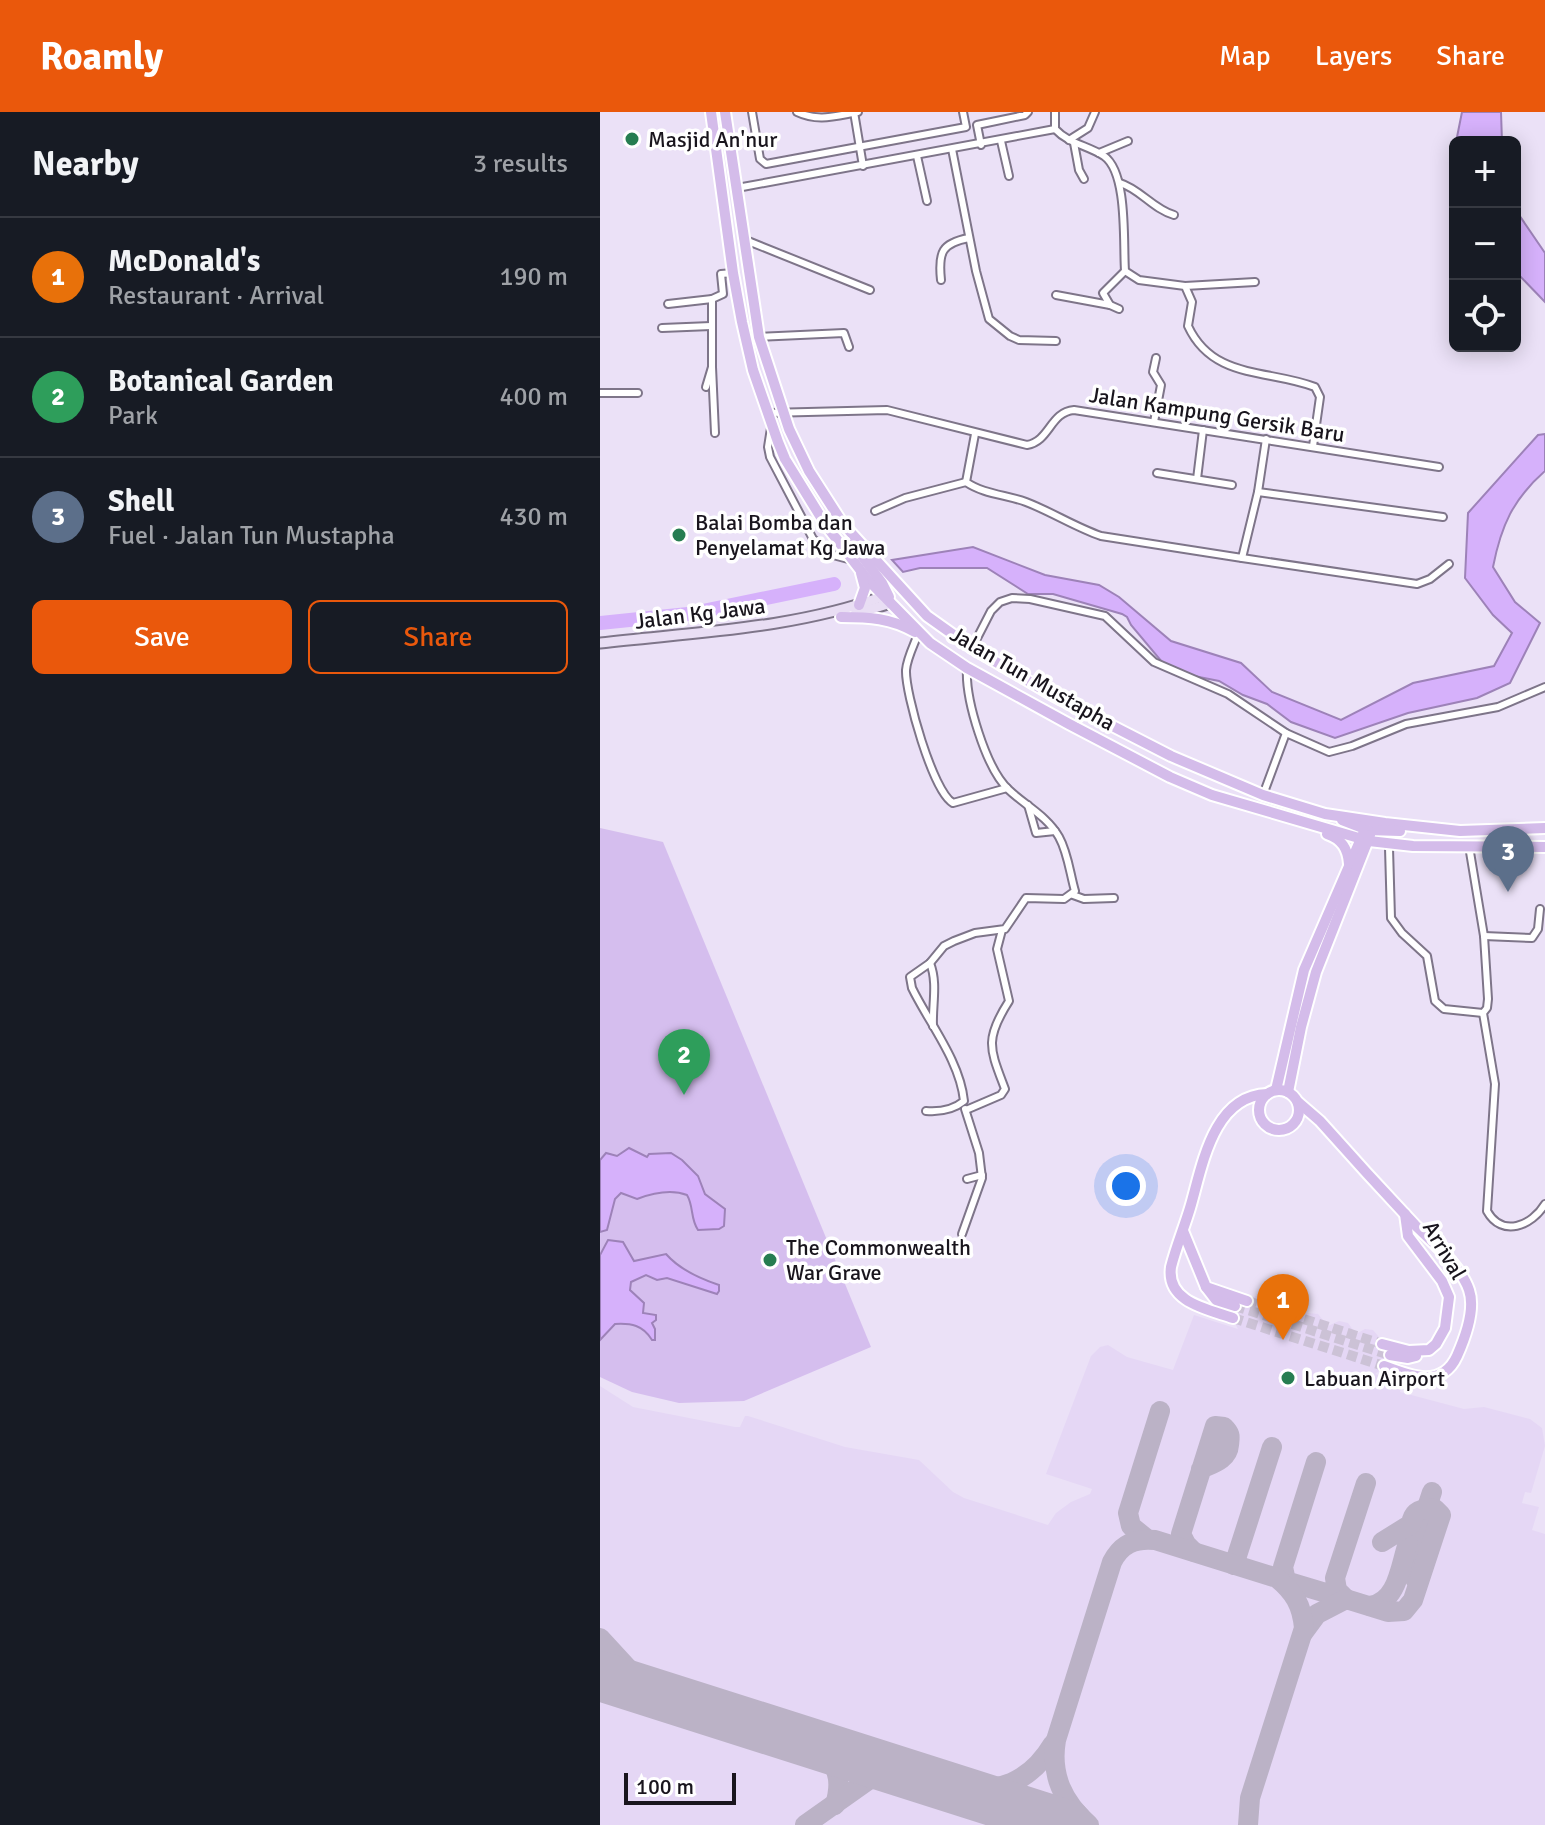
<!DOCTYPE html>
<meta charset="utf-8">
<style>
body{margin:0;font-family:Signika,sans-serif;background:#20242c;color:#f1f3f6}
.controls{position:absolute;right:24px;top:24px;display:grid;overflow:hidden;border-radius:12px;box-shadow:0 4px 20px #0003}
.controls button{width:72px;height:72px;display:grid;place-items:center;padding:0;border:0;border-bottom:2px solid #363941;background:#171b24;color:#f1f3f6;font:40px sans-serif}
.scale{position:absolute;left:24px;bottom:20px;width:112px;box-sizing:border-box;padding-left:8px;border:4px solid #19151d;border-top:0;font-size:22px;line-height:28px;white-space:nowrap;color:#19151d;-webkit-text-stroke:6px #fff;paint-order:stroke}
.you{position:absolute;left:526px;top:1074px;width:28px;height:28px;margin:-20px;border:6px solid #fff;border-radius:50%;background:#1a73e8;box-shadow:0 0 0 12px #1a73e833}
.badge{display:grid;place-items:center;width:52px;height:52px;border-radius:50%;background:#ea580c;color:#fff;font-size:26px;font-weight:700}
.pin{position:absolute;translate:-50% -66px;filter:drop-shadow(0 2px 4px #0008)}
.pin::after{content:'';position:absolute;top:42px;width:28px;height:24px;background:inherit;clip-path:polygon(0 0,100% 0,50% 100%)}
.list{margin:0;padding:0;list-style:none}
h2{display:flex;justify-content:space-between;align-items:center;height:104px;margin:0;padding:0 32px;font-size:34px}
h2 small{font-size:26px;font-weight:400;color:#9ea1a6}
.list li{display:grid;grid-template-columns:52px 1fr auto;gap:24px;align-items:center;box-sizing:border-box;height:120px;padding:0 32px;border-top:2px solid #363941}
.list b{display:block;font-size:30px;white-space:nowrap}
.list p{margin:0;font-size:26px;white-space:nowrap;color:#9ea1a6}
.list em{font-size:26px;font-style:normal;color:#9ea1a6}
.actions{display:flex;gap:16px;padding:24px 32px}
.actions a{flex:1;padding:18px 0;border:2px solid #ea580c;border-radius:12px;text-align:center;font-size:28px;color:#ea580c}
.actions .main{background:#ea580c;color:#fff}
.icon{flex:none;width:44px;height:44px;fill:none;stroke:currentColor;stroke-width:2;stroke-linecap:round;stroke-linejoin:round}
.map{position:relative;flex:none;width:945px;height:1713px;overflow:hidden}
header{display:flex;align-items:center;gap:48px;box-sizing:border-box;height:112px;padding:0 40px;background:#ea580c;color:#fff}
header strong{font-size:38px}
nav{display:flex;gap:44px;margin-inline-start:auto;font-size:28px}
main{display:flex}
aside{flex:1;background:#171b24}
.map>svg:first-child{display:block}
.built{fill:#e5d7f5}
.green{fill:#d5beee}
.water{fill:#d6b1fb;stroke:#9d82b8;stroke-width:2}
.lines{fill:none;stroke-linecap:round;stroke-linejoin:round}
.river{stroke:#d6b1fb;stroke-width:14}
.taxiway{stroke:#bbb2c6;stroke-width:20}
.runway{stroke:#bbb2c6;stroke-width:50}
.primary-tunnel{stroke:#ccc2d6;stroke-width:10;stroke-dasharray:10 5;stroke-linecap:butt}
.street-casing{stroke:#7e7589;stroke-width:10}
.secondary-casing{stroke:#7e7589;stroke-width:13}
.primary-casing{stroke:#fff;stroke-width:14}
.street{stroke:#fff;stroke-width:6}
.secondary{stroke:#e9def4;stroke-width:9}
.primary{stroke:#d4bcea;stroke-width:10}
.poi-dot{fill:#267d51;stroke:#fff;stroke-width:3}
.labels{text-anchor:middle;stroke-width:7;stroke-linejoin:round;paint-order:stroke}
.poi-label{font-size:22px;fill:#19151d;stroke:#fff;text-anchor:start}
.street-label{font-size:22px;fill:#19151d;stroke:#fff}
</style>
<header>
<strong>Roamly</strong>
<nav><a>Map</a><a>Layers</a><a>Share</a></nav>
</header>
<main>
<aside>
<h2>Nearby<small>3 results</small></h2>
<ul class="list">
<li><span class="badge" style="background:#e8710a">1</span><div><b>McDonald's</b><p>Restaurant · Arrival</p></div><em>190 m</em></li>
<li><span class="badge" style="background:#2e9e5b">2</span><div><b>Botanical Garden</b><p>Park</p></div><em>400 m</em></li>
<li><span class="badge" style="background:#5c6f8a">3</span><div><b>Shell</b><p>Fuel · Jalan Tun Mustapha</p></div><em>430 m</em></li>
</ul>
<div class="actions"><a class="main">Save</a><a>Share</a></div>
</aside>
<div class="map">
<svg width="945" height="1713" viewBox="0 0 945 1713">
<rect width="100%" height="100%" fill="#ebe1f7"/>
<!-- built -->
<polygon class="built" points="656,1184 664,1185 675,1197 690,1193 701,1206 708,1201 718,1202 728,1214 739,1209 748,1211 756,1222 765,1217 773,1218 784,1231 783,1233 793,1248 775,1262 803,1270 800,1280 864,1297 884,1295 930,1307 942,1316 945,1334 931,1381 925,1380 922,1391 939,1395 932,1418 945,1422 945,1713 0,1713 0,1274 33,1295 135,1315 140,1315 145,1304 148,1304 245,1335 319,1348 353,1380 364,1386 448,1413 456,1401 471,1390 490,1382 492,1377 446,1362 491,1244 500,1235 508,1233 527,1245 573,1258 594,1203 638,1217 628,1198"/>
<!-- green -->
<polygon class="green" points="0,716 63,730 271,1235 144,1289 79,1291 32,1280 0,1265"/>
<!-- water -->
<g class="water">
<polygon points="862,0 901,0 902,30 856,30"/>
<polygon points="915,97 945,141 945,190 915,159"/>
<path d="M945 322V359C913 387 901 414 893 455L915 490 940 511 910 571 877 586 808 601 735 626 691 610 667 592 643 583 619 569 584 562 562 550 531 513 527 505 522 502 453 482H428L387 456H320L303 460 292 448 373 435 445 463 499 473 519 485 571 529 641 551 672 580 741 608 813 571 894 554 912 521 893 503 865 466 868 401 938 323Z"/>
<path d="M29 1036 47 1045 49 1042 71 1041 82 1048 98 1064 105 1082 125 1097 124 1114 119 1117 98 1118C90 1106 94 1095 87 1083 71 1077 53 1081 37 1087L21 1081 15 1087 7 1118 0 1120V1048L6 1041 17 1044Z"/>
<path d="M8 1128 23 1130 34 1149 66 1142C79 1157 101 1167 119 1173V1179L117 1182 67 1166 57 1168 46 1163 31 1170 30 1178 44 1191 43 1201 56 1203V1208L52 1211 55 1217V1228H52C43 1213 31 1211 15 1212L0 1228V1143Z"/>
</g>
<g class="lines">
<!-- river -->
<polyline class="river" points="0,511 88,502 234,472"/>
<!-- taxiway -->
<g class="taxiway">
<polyline points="716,1350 683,1455 686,1469 746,1487 737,1478 735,1466 766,1371"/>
<polyline points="547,1427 531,1414 528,1401 560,1299"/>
<path d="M594 1440 586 1432 581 1422 615 1314 624 1315C631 1322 630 1324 629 1333 628 1347 614 1351 601 1357"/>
<polyline points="634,1453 672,1335"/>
<polyline points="815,1467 818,1452 813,1438 832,1380"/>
<path d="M770 1494C798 1490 800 1454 808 1431"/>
<path d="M703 1521 717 1502 746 1487 788 1500 804 1499 813 1488 841 1403 835 1397C822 1396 813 1398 811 1412L782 1430"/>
<polyline points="0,1526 46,1576 62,1584"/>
<path d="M200 1628C230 1644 246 1656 235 1693"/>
<path d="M354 1677C399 1680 429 1672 453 1632"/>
<polyline points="205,1713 267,1669 288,1661 307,1662"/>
<path d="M489 1713C463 1690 450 1663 456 1628L512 1450C521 1432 535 1426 555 1428L677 1466C694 1480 702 1493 704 1516L650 1686 648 1713"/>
</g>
<!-- runway -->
<polyline class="runway" points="0,1564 468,1713"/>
<!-- primary-tunnel -->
<g class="primary-tunnel">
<polyline points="647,1189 782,1232"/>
<polyline points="635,1194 790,1243"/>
<polyline points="633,1206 784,1254"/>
</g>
<!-- street casing -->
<g class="street-casing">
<g id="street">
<polyline points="152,0 160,47 166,52 366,15 363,0"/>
<path d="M197 0C218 10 235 4 258 0"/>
<polyline points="254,0 263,54"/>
<path d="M455 17C469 32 487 33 504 44 528 61 523 130 525 159L539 168 585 174 592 190 588 214C613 268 668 257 715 275L720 285 713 334"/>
<polyline points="455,17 455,0"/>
<polyline points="469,28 488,16 495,0"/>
<polyline points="401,29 409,64"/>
<polyline points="474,31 479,58 484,67"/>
<polyline points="381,33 377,13 425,3 428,0"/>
<polyline points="352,37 376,159 389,207 410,224 419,228 456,229"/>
<polyline points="499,41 528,29"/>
<polyline points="317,44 327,89"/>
<path d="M520 71C540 77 553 97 574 103"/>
<polyline points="137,76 455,17"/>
<polyline points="143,127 270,178"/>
<path d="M341 168C338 140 342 131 369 126"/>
<polyline points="585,174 655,170"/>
<polyline points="456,183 510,193"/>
<polyline points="68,192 112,187"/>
<polyline points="519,197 510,193 503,181 525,159"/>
<polyline points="62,216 111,214"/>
<polyline points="159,225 244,221 249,235"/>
<polyline points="112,255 115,321"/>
<polyline points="106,275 112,255 112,187 123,182 121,162 133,161"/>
<polyline points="0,281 38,281"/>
<path d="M168 301 287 298 427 333C450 329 450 300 474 298L839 355"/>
<polyline points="554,310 561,273 553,260 556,246"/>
<polyline points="171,316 168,335 170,345 213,427 233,443 252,448"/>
<path d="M375 322 366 370C383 382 407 383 426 390 452 400 475 415 501 424L642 446 658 380 666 327"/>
<polyline points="557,361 632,373"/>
<polyline points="597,367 603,318"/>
<polyline points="658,380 843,405"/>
<polyline points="275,399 305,386 366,370"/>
<polyline points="642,446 817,472 830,467 849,452"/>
<path d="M318 522C314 533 307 546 306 558 305 581 333 680 353 691L407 676"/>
<polyline points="372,536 391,499 400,490 412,486 430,487 505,504 554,550 628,582 686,621 729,640 752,634 806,612 898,595 945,575"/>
<polyline points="663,683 686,621"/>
<polyline points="428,693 436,721 455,719"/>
<path d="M869 734 884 824 888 887 887 896 883 901 895 972 887 1099C902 1126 932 1114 945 1092"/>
<polyline points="789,736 791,806 802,821 827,844 835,889 844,897 883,901"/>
<polyline points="473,783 484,787 514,786"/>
<polyline points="884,824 932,826 938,817 940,797"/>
<path d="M330 851C338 871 332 893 333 914"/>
<path d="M366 998 401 983 405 977C390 937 384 928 409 889L397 837 402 818"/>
<path d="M326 999C339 1000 353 998 364 989 360 949 329 911 312 876L310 865 330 851 344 834 354 829 375 821 405 817 426 786 464 787 475 779C470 762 468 741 459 725 447 704 426 694 409 678 386 657 365 587 367 556"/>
<polyline points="367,1067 382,1063"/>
<polyline points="362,1122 382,1066 379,1041 365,997"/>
</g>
</g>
<!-- secondary casing -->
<g class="secondary-casing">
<g id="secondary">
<polyline points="255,502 291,491"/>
<path d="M0 531C95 520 194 517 284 484"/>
</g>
</g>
<!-- primary casing -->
<g class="primary-casing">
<g id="primary">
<polyline points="111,0 133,161 142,210 153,258 178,330 185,347 225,412 268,468 330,531 367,556 469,612 570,665 612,683 769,729 813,734 945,735"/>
<polyline points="125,0 159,225 189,317 209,359 243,412 327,504 372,536 454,584 571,644 663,683 725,702 785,711 860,719 945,716"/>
<polyline points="253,432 282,471 289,485"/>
<polyline points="259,493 265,476 261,461"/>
<path d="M241 505C269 505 291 506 315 520"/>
<polyline points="742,708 768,718 800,719"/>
<path d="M727 722C742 727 748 737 749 752"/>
<circle cx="679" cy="998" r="20"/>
<polyline points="676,978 704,858 763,722 768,718"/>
<polyline points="688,980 701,915 716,860 770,723"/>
<path d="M698 990 720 1009C751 1044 783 1079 815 1113 833 1131 861 1154 869 1178 876 1198 865 1226 857 1244 842 1277 810 1264 784 1254"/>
<polyline points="583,1119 606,1175 647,1189"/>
<polyline points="606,1175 616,1188 635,1194"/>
<path d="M633 1206C607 1197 566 1190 571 1155 576 1135 584 1116 590 1096 602 1056 612 984 667 982"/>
<polyline points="782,1232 809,1239 829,1238 836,1232 845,1216 849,1185 842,1169 808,1124 805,1102"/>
<polyline points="790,1243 808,1246 816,1244"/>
</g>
</g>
<!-- street -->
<use href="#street" class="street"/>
<!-- secondary -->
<use href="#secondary" class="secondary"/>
<!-- primary -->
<use href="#primary" class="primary"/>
</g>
<!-- markers -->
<g class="poi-dot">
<circle cx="32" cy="27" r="8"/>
<circle cx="79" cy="423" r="8"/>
<circle cx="170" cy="1148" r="8"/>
<circle cx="688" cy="1266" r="8"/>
</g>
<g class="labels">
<!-- poi labels -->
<g class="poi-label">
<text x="48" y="35">Masjid An'nur</text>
<text x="95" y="418">Balai Bomba dan<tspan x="95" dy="25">Penyelamat Kg Jawa</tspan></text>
<text x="186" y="1143">The Commonwealth<tspan x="186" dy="25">War Grave</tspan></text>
<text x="704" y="1274">Labuan Airport</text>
</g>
<!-- street labels -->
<g class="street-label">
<text transform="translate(617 302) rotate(9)" y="8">Jalan Kampung Gersik Baru</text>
<text transform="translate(100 501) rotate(-7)" y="8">Jalan Kg Jawa</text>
<text transform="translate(433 566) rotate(30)" y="8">Jalan Tun Mustapha</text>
<text transform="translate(845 1138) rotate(60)" y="8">Arrival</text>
</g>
</g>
</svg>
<div class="controls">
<button>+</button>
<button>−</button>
<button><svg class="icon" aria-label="locate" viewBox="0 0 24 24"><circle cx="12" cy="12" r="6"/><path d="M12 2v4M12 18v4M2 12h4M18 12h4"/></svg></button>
</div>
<div class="scale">100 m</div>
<div class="you"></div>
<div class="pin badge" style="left:683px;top:1228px;background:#e8710a">1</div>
<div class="pin badge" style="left:84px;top:983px;background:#2e9e5b">2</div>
<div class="pin badge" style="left:908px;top:780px;background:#5c6f8a">3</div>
</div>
</main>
